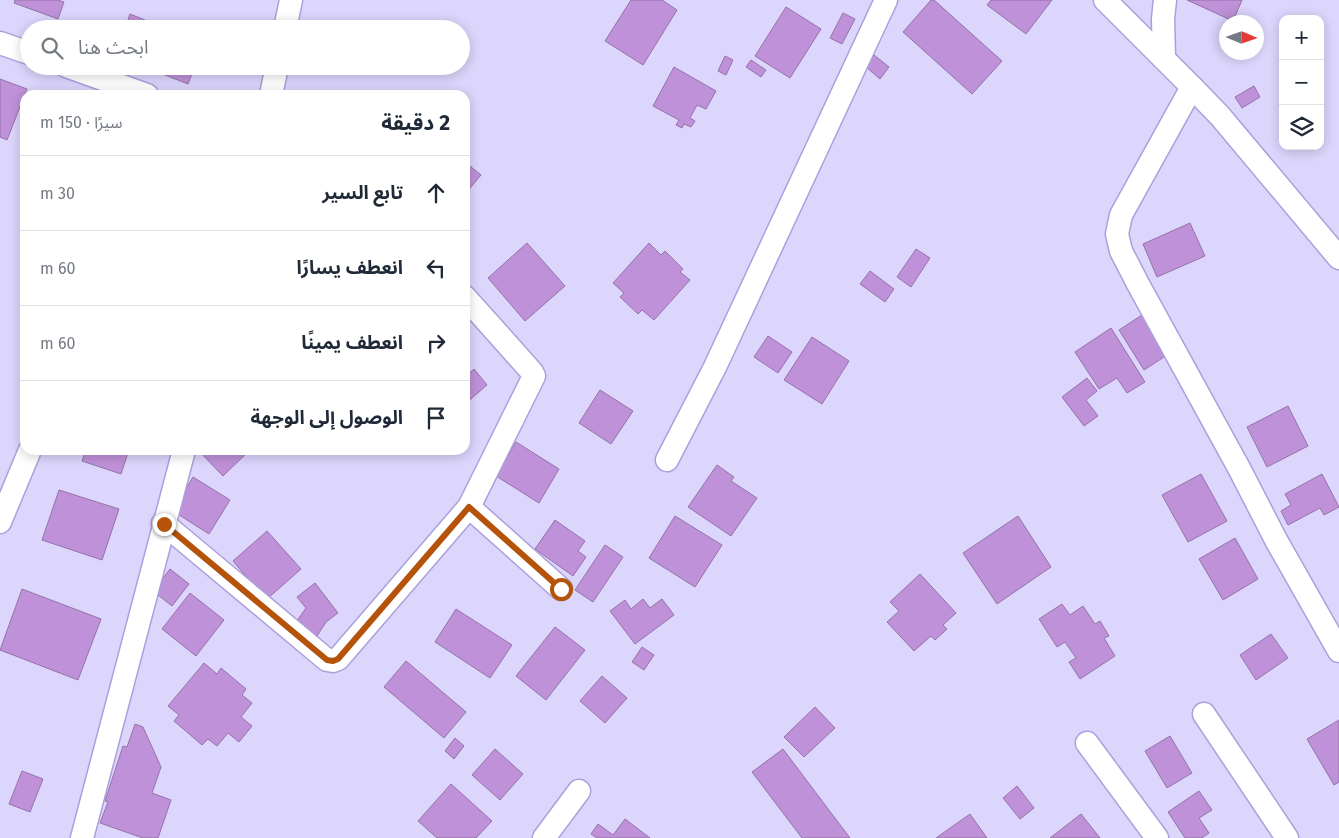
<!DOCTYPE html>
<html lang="ar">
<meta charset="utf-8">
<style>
body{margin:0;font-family:"Fira Sans","Noto Sans Arabic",sans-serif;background:#f6f6f7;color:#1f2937;direction:rtl}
.controls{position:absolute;right:15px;top:15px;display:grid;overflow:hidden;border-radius:10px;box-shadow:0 2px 12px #0003}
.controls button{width:45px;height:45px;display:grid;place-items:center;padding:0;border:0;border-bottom:1px solid #e0e1e3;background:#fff;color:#1f2937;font:25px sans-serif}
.compass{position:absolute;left:1219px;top:15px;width:45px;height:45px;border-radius:50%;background:#fff;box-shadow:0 2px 12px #0003;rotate:92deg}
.stop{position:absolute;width:15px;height:15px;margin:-11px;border:4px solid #b45309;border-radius:50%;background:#fff}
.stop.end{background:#b45309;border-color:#fff;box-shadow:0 1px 5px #0008}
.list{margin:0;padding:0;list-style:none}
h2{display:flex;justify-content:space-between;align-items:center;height:65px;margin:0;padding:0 20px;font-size:21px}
h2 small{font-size:16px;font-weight:400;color:#747a83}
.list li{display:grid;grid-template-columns:32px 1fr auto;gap:15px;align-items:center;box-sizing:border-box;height:75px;padding:0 20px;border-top:1px solid #e0e1e3}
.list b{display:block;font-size:19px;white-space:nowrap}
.list em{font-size:16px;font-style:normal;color:#747a83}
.icon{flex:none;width:28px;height:28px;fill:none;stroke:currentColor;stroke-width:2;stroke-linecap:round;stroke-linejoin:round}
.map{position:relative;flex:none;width:1339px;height:838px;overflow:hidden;direction:ltr}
.search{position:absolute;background:#fff;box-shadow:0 2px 12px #0003;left:20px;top:20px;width:450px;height:55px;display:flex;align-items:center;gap:12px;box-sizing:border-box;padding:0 18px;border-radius:28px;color:#747a83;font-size:19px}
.panel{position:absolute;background:#fff;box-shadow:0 2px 12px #0003;left:20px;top:90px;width:450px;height:365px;border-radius:15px;direction:rtl}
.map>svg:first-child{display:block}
.building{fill:#bf91d9;stroke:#9573a8}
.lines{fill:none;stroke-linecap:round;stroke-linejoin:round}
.minor-casing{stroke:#aba0dc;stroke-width:25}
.minor{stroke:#fff;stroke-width:22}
.route{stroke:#b45309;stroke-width:6}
</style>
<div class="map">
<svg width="1339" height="838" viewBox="0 0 1339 838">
<rect width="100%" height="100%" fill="#dcd5fc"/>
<!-- building -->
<g class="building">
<polygon points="15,0 58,0 64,2 58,19 14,3"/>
<polygon points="631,0 662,0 677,10 643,65 605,41"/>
<polygon points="931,0 934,0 1002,61 972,94 903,32"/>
<polygon points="991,0 1052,0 1026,34 987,5"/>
<polygon points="1187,0 1242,0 1233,21"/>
<polygon points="786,7 821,29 790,78 755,56"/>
<polygon points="843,13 855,19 842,44 830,38"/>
<polygon points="130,14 167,29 132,29 133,26 127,23"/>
<polygon points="99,23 115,29 97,29"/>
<polygon points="874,55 889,67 880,79 865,66"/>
<polygon points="725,56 733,60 726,75 718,71"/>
<polygon points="751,60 766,70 761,77 746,67"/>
<polygon points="142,66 195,66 188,84"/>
<polygon points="674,67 716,91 706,109 697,105 690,118 695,121 691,127 684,124 682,128 676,125 679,120 653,106"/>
<polygon points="0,79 27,89 7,140 0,137"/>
<polygon points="1254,86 1260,97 1242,108 1235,97"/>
<polygon points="465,162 481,175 465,194"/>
<polygon points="1190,223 1205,256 1157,277 1143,244"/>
<polygon points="527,243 565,286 525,321 488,278"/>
<polygon points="649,243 661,255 665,251 683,269 680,272 690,280 654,320 642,310 638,314 620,297 624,293 613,283"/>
<polygon points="916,249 930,258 911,287 897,277"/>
<polygon points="870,271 894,289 885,302 860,284"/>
<polygon points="1142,315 1167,355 1144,370 1119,330"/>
<polygon points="1111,328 1145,382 1127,393 1117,378 1099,389 1075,352"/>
<polygon points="768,336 792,352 778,373 754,357"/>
<polygon points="812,337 849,361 822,404 784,380"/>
<polygon points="474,369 487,385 465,404 465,377"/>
<polygon points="1087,378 1097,391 1086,400 1098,416 1084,426 1062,397"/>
<polygon points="600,390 633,411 611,444 579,423"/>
<polygon points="1288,406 1308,446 1267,467 1247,427"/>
<polygon points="516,442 559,469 539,503 496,476"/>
<polygon points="86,450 129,450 121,474 82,461"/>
<polygon points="198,450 250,450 223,476"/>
<polygon points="717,465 734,477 731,481 757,498 731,536 688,507"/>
<polygon points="1201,474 1227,521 1188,542 1162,495"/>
<polygon points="1322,474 1339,507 1324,515 1320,508 1288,525 1281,511 1291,505 1285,494"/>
<polygon points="193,477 230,500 209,534 173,511"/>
<polygon points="59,490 119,509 102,560 42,540"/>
<polygon points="675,516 722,545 695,587 649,558"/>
<polygon points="1018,516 1051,567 997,604 963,553"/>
<polygon points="555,520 585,541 578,551 586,557 573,576 535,549"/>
<polygon points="267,531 301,569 266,600 233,561"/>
<polygon points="1235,538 1258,579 1223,600 1199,559"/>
<polygon points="605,545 623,557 593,602 575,590"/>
<polygon points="170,569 189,584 172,606 153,591"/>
<polygon points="920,574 956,613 943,625 947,629 935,640 931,636 914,651 887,622 899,611 890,602"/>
<polygon points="315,583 338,613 326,622 315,639 294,625 306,608 297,597"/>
<polygon points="22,589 101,619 78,680 0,650"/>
<polygon points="190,593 224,620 196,656 162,629"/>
<polygon points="643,599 650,608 662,599 674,615 635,644 610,611 625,600 631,609"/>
<polygon points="1062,604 1070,615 1083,606 1095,624 1100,621 1109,636 1104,638 1115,656 1080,679 1069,662 1076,658 1065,642 1057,647 1039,619"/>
<polygon points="456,609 512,645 490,678 435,642"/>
<polygon points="555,627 585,650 546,700 516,676"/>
<polygon points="1271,634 1288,658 1256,680 1240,655"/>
<polygon points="642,647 654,655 644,670 632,662"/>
<polygon points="406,661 466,712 444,738 384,687"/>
<polygon points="204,663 217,674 221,668 246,689 242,695 252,703 241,717 252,726 239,742 228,733 217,746 208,739 202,745 174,721 179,715 168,706"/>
<polygon points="602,676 627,698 605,723 580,701"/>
<polygon points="815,707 835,728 804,757 784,737"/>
<polygon points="1339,720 1339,782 1334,785 1307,739"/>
<polygon points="135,724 143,727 161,767 152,793 171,800 158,838 143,838 100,823 108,802 105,801 123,746 127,747"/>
<polygon points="1170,736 1192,773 1167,788 1145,751"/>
<polygon points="455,738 464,746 454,759 445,751"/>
<polygon points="495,749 523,774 500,800 472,775"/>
<polygon points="783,749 850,838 802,838 752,772"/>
<polygon points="22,771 43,779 30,812 9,804"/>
<polygon points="451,784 492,821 476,838 437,838 418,821"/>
<polygon points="1017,786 1034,808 1020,819 1003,798"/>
<polygon points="1199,791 1212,810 1199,818 1209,833 1202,838 1185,838 1168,812"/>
<polygon points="970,814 987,838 936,838"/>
<polygon points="1081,814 1100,838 1050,838"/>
<polygon points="625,819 650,838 597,838 591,834 598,824 613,835"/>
</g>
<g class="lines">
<!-- minor casing -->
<g class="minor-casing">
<g id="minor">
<polyline points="1105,0 1192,87 1220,116 1339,258"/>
<polyline points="285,29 291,0"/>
<polyline points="0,43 29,53"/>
<polyline points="1164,59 1163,19 1165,0"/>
<polyline points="66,66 147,95"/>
<polyline points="1192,87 1121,215 1117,234 1121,251 1138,284 1240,470 1276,540 1339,651"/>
<polyline points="271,95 277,66"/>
<polyline points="667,460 715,367 886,0"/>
<polyline points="469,507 561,589"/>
<polyline points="0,522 30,450"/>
<polyline points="163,523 327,660 333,661 338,659 469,507 534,376 532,372 465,297"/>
<polyline points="1204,714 1287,838"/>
<polyline points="1087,743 1157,838"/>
<polyline points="82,838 184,450"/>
<polyline points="544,838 579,791"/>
</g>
</g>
<!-- minor -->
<use href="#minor" class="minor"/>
</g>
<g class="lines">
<!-- route -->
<polyline class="route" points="164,524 327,660 333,661 338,659 469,507 561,589"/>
</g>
</svg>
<div class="controls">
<button>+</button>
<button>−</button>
<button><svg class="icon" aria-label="layers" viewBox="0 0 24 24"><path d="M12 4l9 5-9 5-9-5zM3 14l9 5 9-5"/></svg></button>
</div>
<svg class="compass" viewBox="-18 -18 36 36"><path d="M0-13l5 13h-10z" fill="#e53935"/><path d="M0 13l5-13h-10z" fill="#747a83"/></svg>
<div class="stop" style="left:561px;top:589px"></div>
<div class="stop end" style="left:164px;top:524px"></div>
<div class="search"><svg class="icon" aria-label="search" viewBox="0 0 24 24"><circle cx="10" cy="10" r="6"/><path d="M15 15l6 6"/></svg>ابحث هنا</div>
<section class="panel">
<h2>2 دقيقة<small>سيرًا · 150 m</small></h2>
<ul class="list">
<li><svg class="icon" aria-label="ahead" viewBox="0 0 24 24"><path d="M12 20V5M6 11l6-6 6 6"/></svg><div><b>تابع السير</b></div><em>30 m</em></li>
<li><svg class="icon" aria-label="left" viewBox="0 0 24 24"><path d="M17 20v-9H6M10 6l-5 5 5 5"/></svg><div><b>انعطف يسارًا</b></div><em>60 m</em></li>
<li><svg class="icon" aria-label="right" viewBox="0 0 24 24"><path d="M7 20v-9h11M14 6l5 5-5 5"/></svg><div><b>انعطف يمينًا</b></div><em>60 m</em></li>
<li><svg class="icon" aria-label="arrive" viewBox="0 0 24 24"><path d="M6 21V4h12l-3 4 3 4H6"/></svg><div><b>الوصول إلى الوجهة</b></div></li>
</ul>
</section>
</div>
